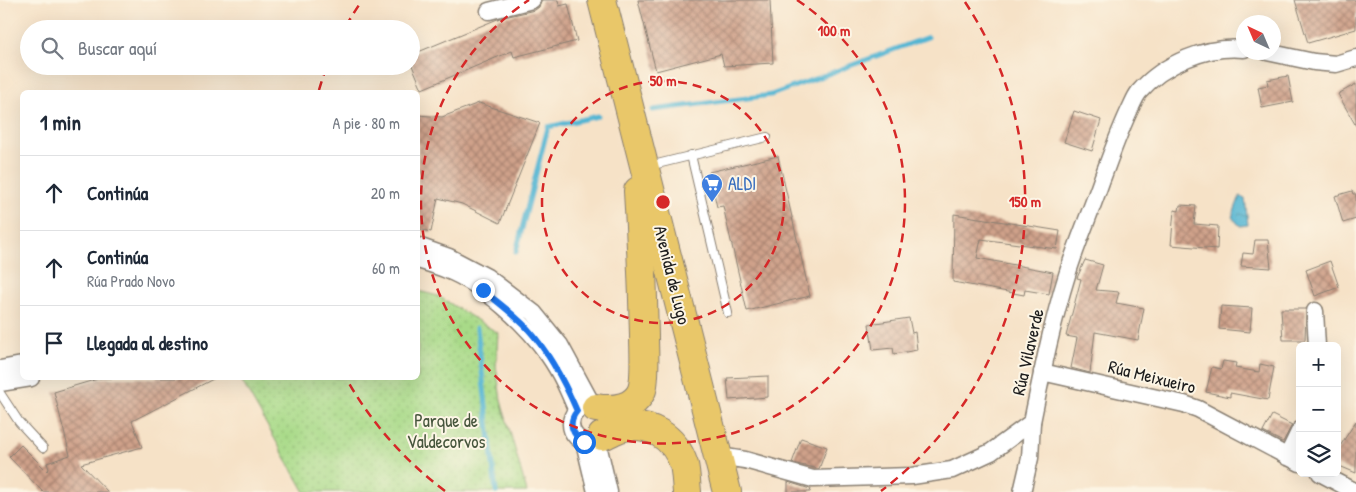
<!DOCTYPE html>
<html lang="es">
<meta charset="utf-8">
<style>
body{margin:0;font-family:"Patrick Hand",sans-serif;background:#f2f2f3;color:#1f2937}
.controls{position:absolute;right:15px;bottom:15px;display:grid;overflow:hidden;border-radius:8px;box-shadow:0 5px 20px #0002}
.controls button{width:45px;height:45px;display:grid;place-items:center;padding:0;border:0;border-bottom:1px solid #e0e1e3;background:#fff;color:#1f2937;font:25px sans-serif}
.compass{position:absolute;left:1236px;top:15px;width:45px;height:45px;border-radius:50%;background:#fff;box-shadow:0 5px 20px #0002;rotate:316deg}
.stop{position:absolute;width:15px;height:15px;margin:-11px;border:4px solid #1a73e8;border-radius:50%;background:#fff}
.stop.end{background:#1a73e8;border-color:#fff;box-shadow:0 1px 5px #0008}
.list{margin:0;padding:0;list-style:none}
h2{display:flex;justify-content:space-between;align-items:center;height:65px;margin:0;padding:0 20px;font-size:21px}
h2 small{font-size:16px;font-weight:400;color:#747a83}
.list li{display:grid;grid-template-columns:32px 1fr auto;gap:15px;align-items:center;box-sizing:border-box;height:75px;padding:0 20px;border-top:1px solid #e0e1e3}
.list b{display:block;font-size:19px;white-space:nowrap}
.list p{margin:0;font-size:16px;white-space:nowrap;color:#747a83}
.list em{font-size:16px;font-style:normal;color:#747a83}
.icon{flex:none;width:28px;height:28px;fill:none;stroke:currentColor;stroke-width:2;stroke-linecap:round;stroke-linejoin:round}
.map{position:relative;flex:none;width:1356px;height:492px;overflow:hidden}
.search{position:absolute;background:#fff;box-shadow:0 5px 20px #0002;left:20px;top:20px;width:400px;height:55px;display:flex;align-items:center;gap:12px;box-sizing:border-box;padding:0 18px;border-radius:28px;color:#747a83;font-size:19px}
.panel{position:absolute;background:#fff;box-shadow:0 5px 20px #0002;left:20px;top:90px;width:400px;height:290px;border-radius:8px}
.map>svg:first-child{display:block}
.grass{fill:url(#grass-dots);stroke:#627b52}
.water{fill:url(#water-ripples);stroke:#386978}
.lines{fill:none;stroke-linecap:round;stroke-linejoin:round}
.stream{stroke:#54b6d3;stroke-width:5}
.building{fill:url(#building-cross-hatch)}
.lane-casing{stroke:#897f72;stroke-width:10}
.street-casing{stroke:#897f72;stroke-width:19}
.highway-casing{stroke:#897f72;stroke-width:30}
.lane{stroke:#fff;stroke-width:8}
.street{stroke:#fff;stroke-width:16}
.highway{stroke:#e9c769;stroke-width:28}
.route{stroke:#1a73e8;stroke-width:6}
.ring{fill:none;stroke:#d62828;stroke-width:2.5;stroke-dasharray:9 6}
.labels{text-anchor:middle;stroke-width:4;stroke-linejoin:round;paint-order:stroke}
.shop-label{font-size:18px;fill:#366cbe;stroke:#fcf5e5;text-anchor:start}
.street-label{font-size:18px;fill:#1c1c1c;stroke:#fcf5e5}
.park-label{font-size:18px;fill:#46553c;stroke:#fcf5e5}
.centre{fill:#d62828;stroke:#fcf5e5;stroke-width:2.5}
.ring-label{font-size:15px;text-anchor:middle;font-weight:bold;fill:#d62828;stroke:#fcf5e5;stroke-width:4;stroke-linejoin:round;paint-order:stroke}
</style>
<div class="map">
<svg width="1356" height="492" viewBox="0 0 1356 492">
<defs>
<pattern id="grass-dots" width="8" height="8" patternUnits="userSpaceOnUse" patternTransform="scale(1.25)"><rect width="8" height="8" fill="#a8da88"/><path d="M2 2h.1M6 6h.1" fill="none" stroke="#90ba75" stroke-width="1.8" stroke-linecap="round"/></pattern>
<pattern id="water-ripples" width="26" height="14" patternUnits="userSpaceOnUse" patternTransform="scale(1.25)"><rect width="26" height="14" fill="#54b6d3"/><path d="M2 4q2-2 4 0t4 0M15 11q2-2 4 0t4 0" fill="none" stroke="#4593aa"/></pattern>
<pattern id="building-cross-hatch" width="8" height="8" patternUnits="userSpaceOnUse" patternTransform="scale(1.25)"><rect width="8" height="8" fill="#cfa18a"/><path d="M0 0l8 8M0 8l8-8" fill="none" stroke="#a78270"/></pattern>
</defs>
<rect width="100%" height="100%" fill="#fcf5e5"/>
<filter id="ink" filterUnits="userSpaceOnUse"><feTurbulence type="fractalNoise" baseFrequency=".02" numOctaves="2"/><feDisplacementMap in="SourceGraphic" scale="10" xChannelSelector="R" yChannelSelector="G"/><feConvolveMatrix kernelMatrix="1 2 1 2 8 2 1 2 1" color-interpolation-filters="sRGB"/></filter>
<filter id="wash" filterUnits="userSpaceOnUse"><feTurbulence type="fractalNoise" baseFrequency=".0096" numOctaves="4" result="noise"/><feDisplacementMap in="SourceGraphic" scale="20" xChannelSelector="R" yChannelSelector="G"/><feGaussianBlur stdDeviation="1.12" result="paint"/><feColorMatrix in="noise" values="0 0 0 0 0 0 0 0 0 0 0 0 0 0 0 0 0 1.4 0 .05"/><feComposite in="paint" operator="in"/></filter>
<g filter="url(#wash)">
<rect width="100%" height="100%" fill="#f6e2c7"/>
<!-- grass -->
<polygon class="grass" points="418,291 438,296 498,333 496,366 501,400 527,492 305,492 240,378 418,378"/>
<!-- water -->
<polygon class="water" points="1240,196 1245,198 1248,225 1240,226 1232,217"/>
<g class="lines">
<!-- stream -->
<g class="stream">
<polyline points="653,110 771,95 928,37"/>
<polyline points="516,252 548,127 598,116"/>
<polyline points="477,328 496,492"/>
</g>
</g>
<g id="blocks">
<!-- building -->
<g class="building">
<polygon points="542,0 558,0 559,6 568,4 577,41 514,57 512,51 422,89 411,63 411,55 500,18 535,10 539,7"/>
<polygon points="638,0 770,0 773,63 724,66 721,54 656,71"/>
<polygon points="1295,0 1356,0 1356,29 1308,43"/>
<polygon points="1288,76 1293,102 1262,108 1258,87 1268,85 1267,80"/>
<polygon points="1356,84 1356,126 1338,94"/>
<polygon points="479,103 540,123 500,223 462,204 438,198 431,232 418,229 418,115 442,117"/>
<polygon points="1074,111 1101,120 1092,151 1064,142"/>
<polygon points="778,156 810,296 747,311 723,206 717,207 709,172"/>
<polygon points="1352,191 1353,194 1356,194 1356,219 1343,223 1335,196"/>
<polygon points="1180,205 1196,206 1194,224 1218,226 1217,249 1171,245 1174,210 1179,211"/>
<polygon points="954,214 1060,231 1057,249 981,239 977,258 1053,272 1049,294 1025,290 1024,295 953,282"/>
<polygon points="1255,240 1268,240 1271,268 1241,266 1243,253 1253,254"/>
<polygon points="1085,260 1103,265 1096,290 1119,292 1116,303 1144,308 1138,340 1095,332 1090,373 1071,368 1077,338 1066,336 1081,279 1077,278"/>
<polygon points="1330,261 1339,287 1315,296 1306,270"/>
<polygon points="1221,306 1252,308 1250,332 1219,329"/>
<polygon points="1281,309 1306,309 1305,340 1283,340"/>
<polygon points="909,318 912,333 915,332 917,350 894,354 893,348 873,350 869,324"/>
<polygon points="1223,361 1236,363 1235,368 1259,372 1260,364 1274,367 1268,400 1230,393 1230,397 1206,392 1212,367 1221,369"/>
<polygon points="768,376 768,397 729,400 727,378"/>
<polygon points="101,378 215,378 132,421 142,447 81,464 108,492 43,492 9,457 21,445 47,471 49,469 47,463 70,455 54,392"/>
<polygon points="1272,415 1292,425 1283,442 1263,432"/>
<polygon points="1356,421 1356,473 1337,465 1337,451"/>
<polygon points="801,438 827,447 819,469 792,463"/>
<polygon points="788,482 810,489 811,489 810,492 788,492"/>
</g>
</g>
</g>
<g filter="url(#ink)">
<use href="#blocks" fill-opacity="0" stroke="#897f72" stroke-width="1"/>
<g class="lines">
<!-- lane casing -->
<g class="lane-casing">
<g id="lane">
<polyline points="691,155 728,313"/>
<polyline points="649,166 767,137"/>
<polyline points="0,393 19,422 43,448"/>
</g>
</g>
<!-- street casing -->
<g class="street-casing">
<g id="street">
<polyline points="489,11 532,0"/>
<polyline points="1267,52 1314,62 1336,64 1356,58"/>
<polyline points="418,246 449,257 487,277 534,313 560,345 593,406"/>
<path d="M418 260C427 263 437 266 447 270 483 284 527 324 549 356 561 373 569 392 577 411"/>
<polyline points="1315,311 1317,346"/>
<polyline points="0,369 22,365"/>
<polyline points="1042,372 1184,404 1198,409 1300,463"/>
<polyline points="0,383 31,378"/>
<circle cx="589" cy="424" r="18"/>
<polyline points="597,440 609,492"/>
<polyline points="584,442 596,492"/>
<path d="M719 456 745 460 813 479 912 476 952 470 991 452 1032 422C1042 373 1052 323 1067 275 1077 243 1091 211 1102 179 1111 155 1119 132 1130 109 1133 103 1135 97 1139 92 1163 64 1207 45 1244 49"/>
<polyline points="1287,457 1300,430"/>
<polyline points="1320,473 1356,492"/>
<polyline points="1022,492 1030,458 1032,422"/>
</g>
</g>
<!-- highway casing -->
<g class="highway-casing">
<g id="highway">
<polyline points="602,0 727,492"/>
<path d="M596 408C614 411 635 408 642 390 646 377 644 350 644 336 643 288 641 240 638 191"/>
<path d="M602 436C608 434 614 430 620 428 649 420 675 437 684 465 686 473 686 483 687 492"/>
</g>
</g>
<!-- lane -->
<use href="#lane" class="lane"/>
<!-- street -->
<use href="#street" class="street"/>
<!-- highway -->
<use href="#highway" class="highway"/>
</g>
</g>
<g class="lines" filter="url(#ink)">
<!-- route -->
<path class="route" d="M483 290C497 302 514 314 527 328 549 352 564 381 577 411 567 423 572 435 584 442"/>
</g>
<!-- distance rings -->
<g class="ring">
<circle cx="663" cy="202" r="121"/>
<path d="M797 0A242 242 0 1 1 529 0"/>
<path d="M445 491A362 362 0 0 1 346 378M319 90A362 362 0 0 1 327 66M346 26A362 362 0 0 1 361 2M965 2A362 362 0 0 1 881 491"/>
</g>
<!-- icons -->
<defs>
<g id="supermarket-pin" transform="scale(1.125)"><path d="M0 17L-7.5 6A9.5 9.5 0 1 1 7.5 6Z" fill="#3f7fe0" stroke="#fcf5e5"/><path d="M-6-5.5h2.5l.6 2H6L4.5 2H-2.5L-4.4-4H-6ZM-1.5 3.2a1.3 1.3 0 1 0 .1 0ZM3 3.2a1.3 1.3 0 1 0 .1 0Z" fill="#fff"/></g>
</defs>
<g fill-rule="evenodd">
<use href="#supermarket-pin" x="712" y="184"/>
</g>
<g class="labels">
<!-- shop labels -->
<g class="shop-label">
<text x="728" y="190">ALDI</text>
</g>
<!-- street labels -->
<g class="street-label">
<text transform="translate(672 275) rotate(76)" y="6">Avenida de Lugo</text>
<text transform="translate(1028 352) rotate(-77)" y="6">Rúa Vilaverde</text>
<text transform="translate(1152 377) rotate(14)" y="6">Rúa Meixueiro</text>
</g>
<!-- park labels -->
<g class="park-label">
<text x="446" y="427">Parque de<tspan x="446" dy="21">Valdecorvos</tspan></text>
</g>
</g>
<circle cx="663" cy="202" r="8" class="centre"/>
<g class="ring-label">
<text x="834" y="36">100 m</text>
<text x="663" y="86">50 m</text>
<text x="1025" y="207">150 m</text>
</g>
</svg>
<div class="controls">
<button>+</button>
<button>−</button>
<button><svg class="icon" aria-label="layers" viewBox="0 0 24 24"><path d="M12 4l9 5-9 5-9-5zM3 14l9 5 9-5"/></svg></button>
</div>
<svg class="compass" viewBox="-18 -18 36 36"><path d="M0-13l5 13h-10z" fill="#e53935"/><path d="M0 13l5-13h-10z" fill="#747a83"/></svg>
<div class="stop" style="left:584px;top:442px"></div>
<div class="stop end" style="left:483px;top:290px"></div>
<div class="search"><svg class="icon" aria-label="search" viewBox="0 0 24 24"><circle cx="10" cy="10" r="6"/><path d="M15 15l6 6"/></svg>Buscar aquí</div>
<section class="panel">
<h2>1 min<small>A pie · 80 m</small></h2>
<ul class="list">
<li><svg class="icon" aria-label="ahead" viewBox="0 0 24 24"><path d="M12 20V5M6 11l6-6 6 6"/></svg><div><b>Continúa</b></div><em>20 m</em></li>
<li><svg class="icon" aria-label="ahead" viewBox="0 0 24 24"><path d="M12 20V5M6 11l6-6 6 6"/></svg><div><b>Continúa</b><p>Rúa Prado Novo</p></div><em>60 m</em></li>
<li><svg class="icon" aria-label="arrive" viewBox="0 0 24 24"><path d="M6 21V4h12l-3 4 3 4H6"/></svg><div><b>Llegada al destino</b></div></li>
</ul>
</section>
</div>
